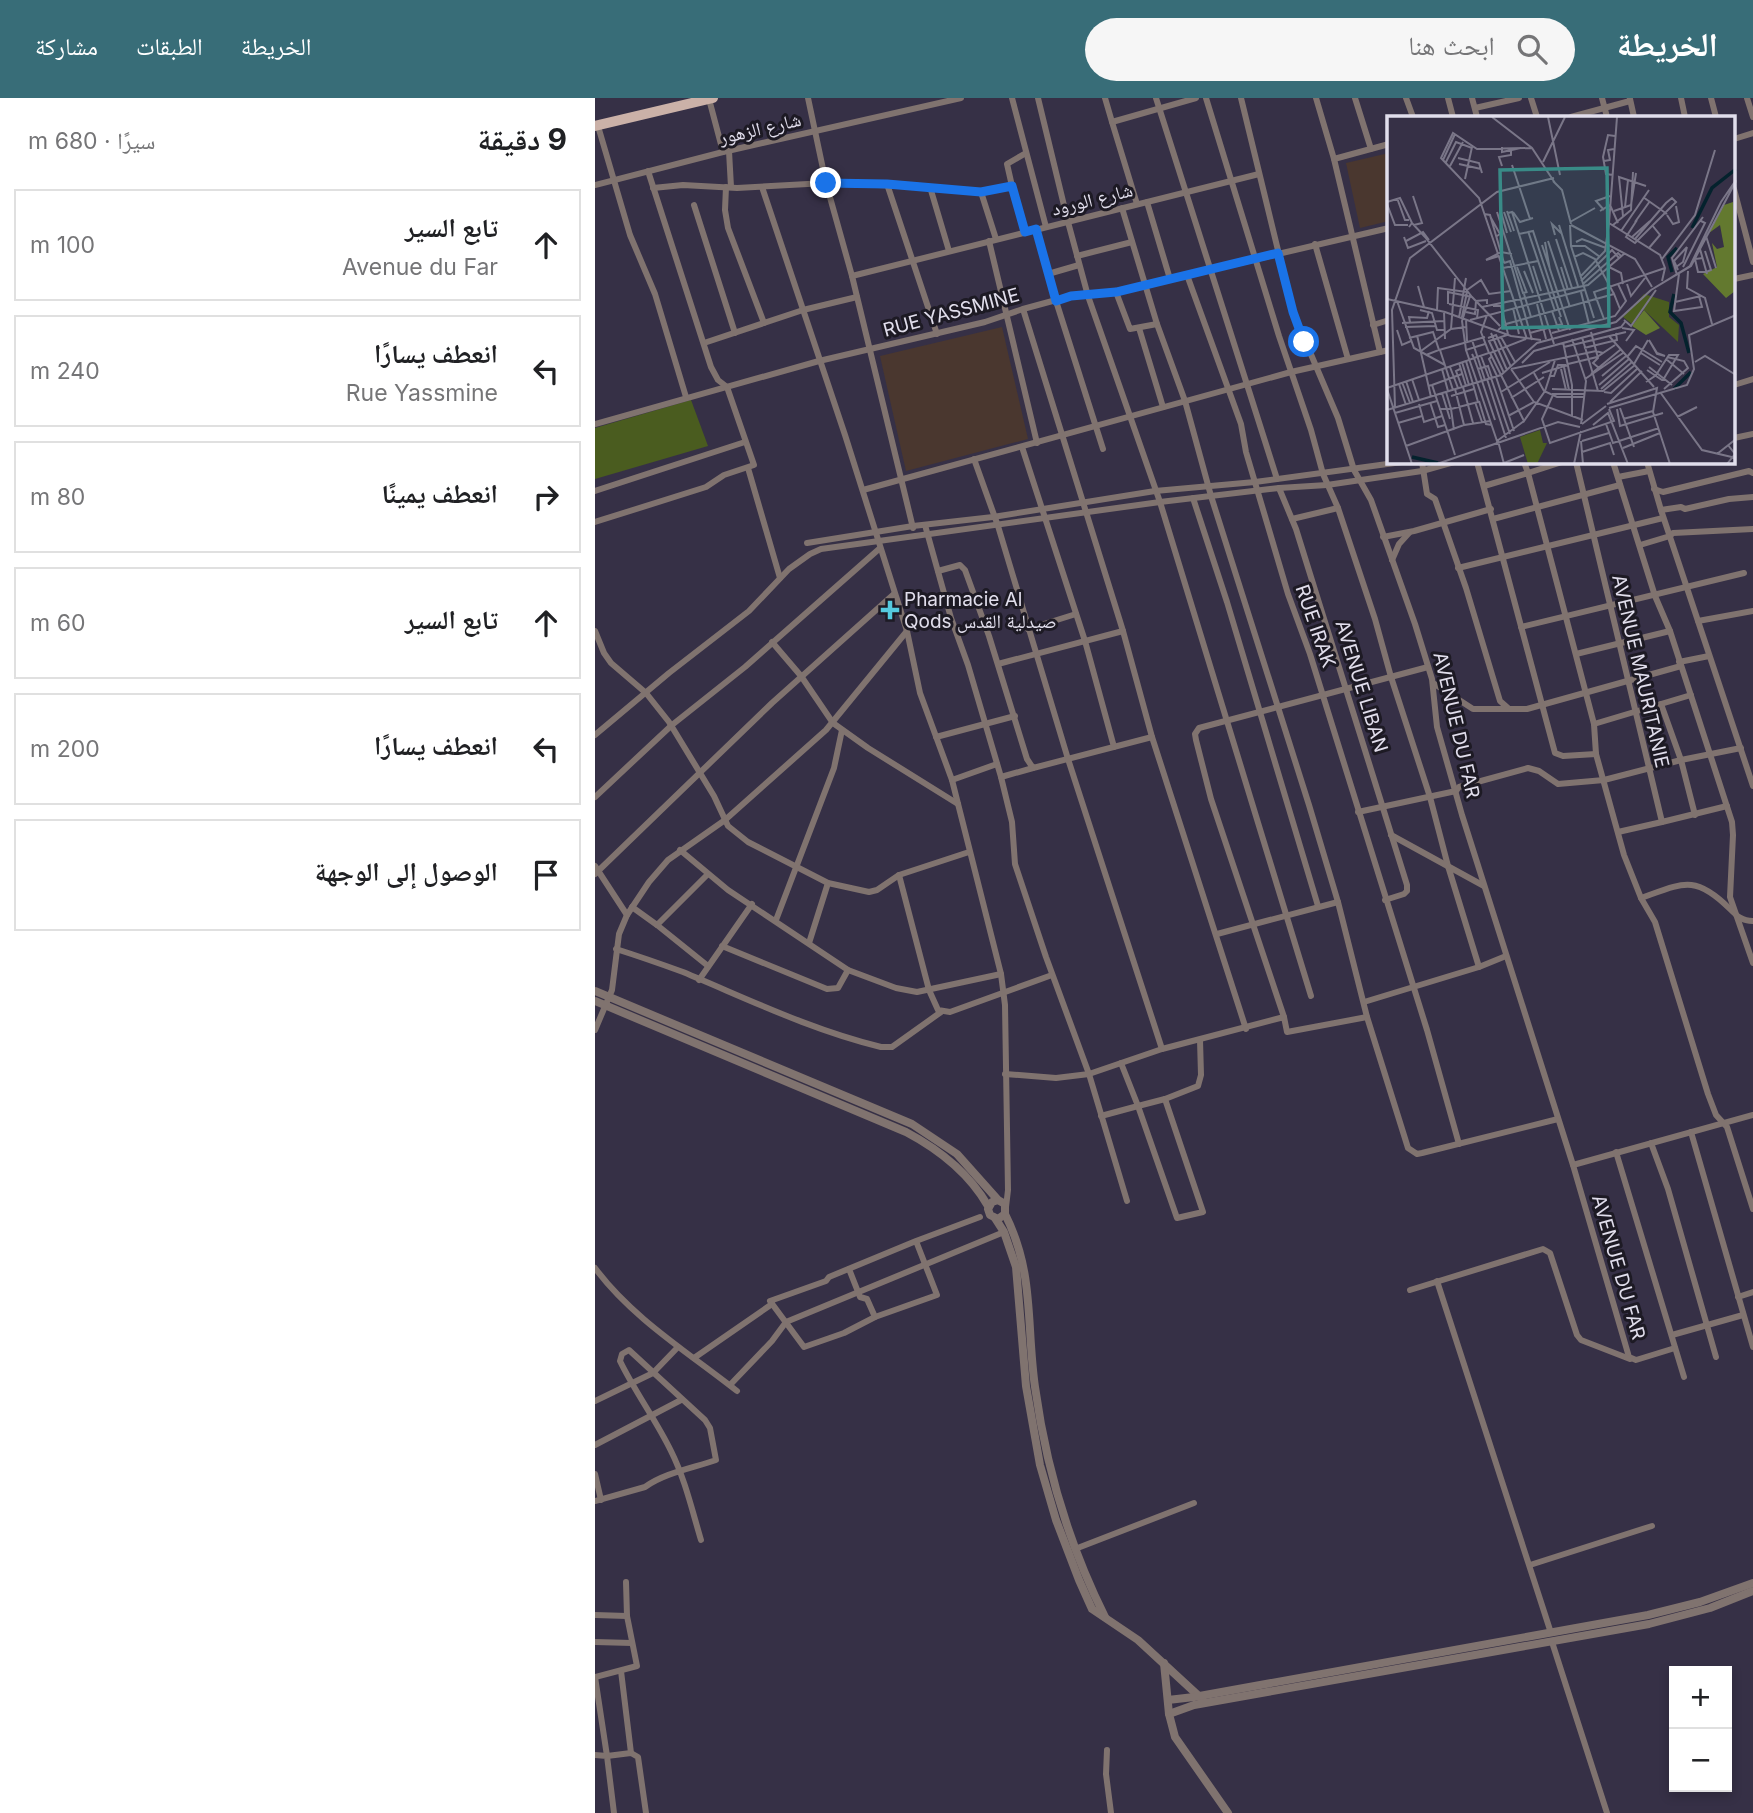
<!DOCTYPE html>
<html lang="ar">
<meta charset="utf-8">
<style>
body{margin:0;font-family:Inter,"Noto Naskh Arabic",sans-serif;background:#f6f6f6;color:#202124;direction:rtl}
.controls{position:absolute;right:21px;bottom:21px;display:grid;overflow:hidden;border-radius:0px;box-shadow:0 4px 10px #0003}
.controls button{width:63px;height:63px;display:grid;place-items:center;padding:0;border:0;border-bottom:2px solid #e0e0e0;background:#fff;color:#202124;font:35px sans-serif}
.stop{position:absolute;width:21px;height:21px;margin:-16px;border:5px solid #1a73e8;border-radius:50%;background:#fff}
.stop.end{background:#1a73e8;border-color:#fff;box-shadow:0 2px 7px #0008}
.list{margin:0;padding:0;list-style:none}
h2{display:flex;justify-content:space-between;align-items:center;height:91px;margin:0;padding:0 28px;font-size:30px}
h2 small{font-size:23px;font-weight:400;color:#757577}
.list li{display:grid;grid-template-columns:46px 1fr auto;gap:21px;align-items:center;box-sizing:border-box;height:112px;margin:0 14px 14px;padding:0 14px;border:2px solid #e0e0e0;border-radius:0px}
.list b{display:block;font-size:26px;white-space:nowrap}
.list p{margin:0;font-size:23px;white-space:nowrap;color:#757577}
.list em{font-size:23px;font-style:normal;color:#757577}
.icon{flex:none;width:38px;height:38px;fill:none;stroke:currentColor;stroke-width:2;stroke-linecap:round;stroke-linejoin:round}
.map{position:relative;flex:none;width:1158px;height:1715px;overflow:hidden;direction:ltr}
header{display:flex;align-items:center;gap:42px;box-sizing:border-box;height:98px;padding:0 35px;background:#386d78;color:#fff}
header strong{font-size:33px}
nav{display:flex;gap:38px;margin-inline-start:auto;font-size:24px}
.search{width:490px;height:63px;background:#f6f6f6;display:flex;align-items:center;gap:18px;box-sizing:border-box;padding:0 24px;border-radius:38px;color:#757577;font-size:26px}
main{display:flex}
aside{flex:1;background:#fff}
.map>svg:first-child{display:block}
.education{fill:#4a372f}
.green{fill:#4a5c1f}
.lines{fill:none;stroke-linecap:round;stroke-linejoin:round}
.minor{stroke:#80736f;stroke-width:6}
.tertiary{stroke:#80736f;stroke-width:8}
.primary{stroke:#cbb1a8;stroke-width:10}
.route{stroke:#1a73e8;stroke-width:9}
.poi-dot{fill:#55cadf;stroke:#1d1a24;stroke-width:2.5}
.labels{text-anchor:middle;stroke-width:6;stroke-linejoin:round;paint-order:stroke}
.street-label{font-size:19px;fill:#e1deec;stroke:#1d1a24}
.poi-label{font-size:19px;fill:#e1deec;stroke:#1d1a24;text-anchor:start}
.inset-river{fill:none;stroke:#04222d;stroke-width:3.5}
.inset-road{fill:none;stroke:#7a7688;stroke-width:2}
.view{fill:#398b87;fill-opacity:0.15;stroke:#398b87;stroke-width:3.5}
.inset-edge{fill:none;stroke:#e1deec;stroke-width:3.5}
</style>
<header>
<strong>الخريطة</strong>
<div class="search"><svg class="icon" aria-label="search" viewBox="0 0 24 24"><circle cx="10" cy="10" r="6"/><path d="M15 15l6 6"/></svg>ابحث هنا</div>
<nav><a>الخريطة</a><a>الطبقات</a><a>مشاركة</a></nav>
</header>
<main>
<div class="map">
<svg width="1158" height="1715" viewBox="0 0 1158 1715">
<rect width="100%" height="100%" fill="#363046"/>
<!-- education -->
<g class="education">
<polygon points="794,55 794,123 765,130 751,65"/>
<polygon points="407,229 433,341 311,373 285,258"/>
</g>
<!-- green -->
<polygon class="green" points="96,302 113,348 0,381 0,330"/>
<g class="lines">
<!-- minor -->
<g class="minor">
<polyline points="213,0 231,85 257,178 318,430"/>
<polyline points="417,0 451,129"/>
<polyline points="443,0 473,124 493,198 565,404 716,898"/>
<polyline points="510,0 517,24"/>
<polyline points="561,0 682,381"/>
<polyline points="611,0 684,238 716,332 728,376 743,410 780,521 796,579 835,699 853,768 884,869"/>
<polyline points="646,0 698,214 743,320 759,372 776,402 820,526 837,581 842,629 867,717 978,1067 1034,1259 1041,1262 1080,1250"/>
<polyline points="721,0 739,61 785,254"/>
<polyline points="760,0 776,51"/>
<polyline points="811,0 818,19"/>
<polyline points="853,0 858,19"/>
<polyline points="877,0 882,19"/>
<polyline points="936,0 942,19"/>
<polyline points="1007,0 1012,19"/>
<polyline points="1086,0 1090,19"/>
<polyline points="1116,0 1121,19"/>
<polyline points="1152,0 1158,19"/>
<polyline points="114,1 128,54"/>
<polyline points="1035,1 1039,19"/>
<polyline points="880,10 924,0"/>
<polyline points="976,19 1035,3"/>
<polyline points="3,28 35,137 60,196 91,299"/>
<polyline points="1139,41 1158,35"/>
<polyline points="134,53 136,89"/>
<polyline points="739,61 794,46"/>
<polyline points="292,86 342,236"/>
<polyline points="0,87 128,54 366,0"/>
<polyline points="417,88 430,134"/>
<polyline points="131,89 130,112 133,130 169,225"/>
<polyline points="167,89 250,337 312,533 325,595 357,682 406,876 410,907 413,1092 411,1109"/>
<polyline points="335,89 386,94 417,88 412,66 431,55"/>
<polyline points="58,90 88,87 142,90 231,85 335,89 354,153"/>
<polyline points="1139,91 1158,164"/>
<polyline points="386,94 401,141"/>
<polyline points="552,104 575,181"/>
<polyline points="542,106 517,24 601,0"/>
<polyline points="99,107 140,235"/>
<polyline points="527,110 562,226 590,303 616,398 714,707 743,804 772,919 813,1050 822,1056 827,1055 963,1021"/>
<polyline points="441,131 461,203 508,351"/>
<polyline points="394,143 442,345"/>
<polyline points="720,146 753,261"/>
<polyline points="482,158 537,144"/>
<polyline points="453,176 484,167"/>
<polyline points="592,177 646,326 651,354 693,496 715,556 832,932 864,1046"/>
<polyline points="257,178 664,76"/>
<polyline points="1139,181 1158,177"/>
<polyline points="521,194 535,231 562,226"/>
<polyline points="428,211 528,533 557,639 651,931"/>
<polyline points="778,227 794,222"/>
<polyline points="544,230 568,309"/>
<polyline points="109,245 208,212 262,199"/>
<polyline points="1139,287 1158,281"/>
<polyline points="0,326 224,263 390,224 428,211 476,198 521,194 794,130"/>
<polyline points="1139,340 1158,336"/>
<polyline points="427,349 490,543 519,649"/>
<polyline points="379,361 403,428 473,661 567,951"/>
<polyline points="827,364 832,396 840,401 871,490 905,603 913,610"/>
<polyline points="882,364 960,655 968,658 1001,656"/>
<polyline points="929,364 933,375 967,364"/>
<polyline points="981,364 1067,724 1132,708"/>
<polyline points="1018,364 1060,498 1075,533 1137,724 1138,737 1135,799 1158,865"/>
<polyline points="1052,364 1066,412 1158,688"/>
<polyline points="153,370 185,480"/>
<polyline points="1023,379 1054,373"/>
<polyline points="889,388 933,375 999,626 1001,656 1029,757 1046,800 1060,824 1113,996 1121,1017 1132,1029 1158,1111"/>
<polyline points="684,390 701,431 812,787 812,793 809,796 790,802"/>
<polyline points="1059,391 1068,394 1154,373 1158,375"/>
<polyline points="268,392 696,274 794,252"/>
<polyline points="0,393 150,344"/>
<polyline points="598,400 632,504 723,808"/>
<polyline points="1066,412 1086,409 1090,411 1134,401 1158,399"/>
<polyline points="697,421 743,410"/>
<polyline points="898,421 1025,387"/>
<polyline points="0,424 111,389 129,377 159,367 132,289 123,282 116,269 53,73"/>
<polyline points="330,427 356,520 373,567 406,679 417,724 420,766 451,859 494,976 532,1103"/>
<polyline points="788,439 819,433 896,411"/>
<polyline points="212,445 318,428 398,419 560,393 660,384 807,364"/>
<polyline points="1045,447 1075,438 1078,435 1158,431"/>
<polyline points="797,462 804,446 814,435"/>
<polyline points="863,470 1068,420"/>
<polyline points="343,473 365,467 370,472 394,538 432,661 438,670 557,639"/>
<polyline points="1103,523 1158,513"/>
<polyline points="926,529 1149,475"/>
<polyline points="433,531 481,516"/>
<polyline points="0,533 9,555 16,565 51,595 74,624 119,698 133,728 153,744 233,785 274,794 282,792 304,777 374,754"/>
<polyline points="177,544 206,578 238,625 273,650 363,706"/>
<polyline points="981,556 1075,533"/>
<polyline points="1084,564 1114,558"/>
<polyline points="403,566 528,533"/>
<polyline points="838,585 878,611 932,611 1086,568"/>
<polyline points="1066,606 1086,662 1100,717"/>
<polyline points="999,626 1096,597"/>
<polyline points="0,637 74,575 154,513 194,471 215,456 226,451 565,404 684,390 732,387 827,373 859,364"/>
<polyline points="341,639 420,618"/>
<polyline points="406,679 438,670"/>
<polyline points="357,682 402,666"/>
<polyline points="0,699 77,627 150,569 284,451"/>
<polyline points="763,714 861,693 864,689 933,670 944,673 963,686 1009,682 1086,662 1146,650"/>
<polyline points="1023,734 1067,724"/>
<polyline points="796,737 889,788"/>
<polyline points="85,752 133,792 253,872 301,890 322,894 406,876"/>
<polyline points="0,768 32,817"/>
<polyline points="0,776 177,605 299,496"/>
<polyline points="304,777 334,892 343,912 355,914 457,877"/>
<path d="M1046 800C1088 785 1100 776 1135 811 1142 818 1147 823 1158 823"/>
<polyline points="37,809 62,827 113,776"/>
<polyline points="181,822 239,670 247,632"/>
<polyline points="62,827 113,868"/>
<polyline points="622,836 743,804"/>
<polyline points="214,845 233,785"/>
<polyline points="127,848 232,891 243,890 253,872"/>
<path d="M21 851C43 858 66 866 88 874 153 901 216 932 286 949H297L346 914"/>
<polyline points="104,882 157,806"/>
<polyline points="769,904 884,869 911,858"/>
<polyline points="689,919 616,701 601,642 600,636 604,630 833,569"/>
<polyline points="0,932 17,892 24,836 32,817 54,784 73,762 130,722 231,632 312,533"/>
<polyline points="526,965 543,1008 570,1001 603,988 606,977 605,942"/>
<polyline points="410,976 461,980 494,976 567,951 689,919 692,934 772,919"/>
<polyline points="506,1018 543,1008 582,1120 608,1114 570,1001"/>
<polyline points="1096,1034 1158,1249"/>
<polyline points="1056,1045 1073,1091 1121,1259"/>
<polyline points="1021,1054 1089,1279"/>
<polyline points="978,1067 1158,1017"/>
<polyline points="321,1143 342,1197 280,1219 249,1235 209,1249 175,1203 231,1183 234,1179 321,1143 385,1119"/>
<path d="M0 1170C37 1220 94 1255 142 1293"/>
<polyline points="254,1171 265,1199 272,1201 280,1219"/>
<polyline points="842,1183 956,1535"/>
<polyline points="815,1192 948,1151 955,1155 982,1237 986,1242 1035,1261"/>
<polyline points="1143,1199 1158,1194"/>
<polyline points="1077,1237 1148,1217"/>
<polyline points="99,1260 177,1206"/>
<polyline points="135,1287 177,1243 191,1224 409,1134"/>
<polyline points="0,1303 58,1275 83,1249"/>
<polyline points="0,1347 86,1302"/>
<polyline points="0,1376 6,1402"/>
<path d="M0 1403 50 1389C69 1375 98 1370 121 1362L115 1330 110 1322 34 1252 27 1256 25 1263C40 1294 61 1322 76 1353 90 1381 97 1412 106 1442"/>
<polyline points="480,1451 599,1405"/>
<polyline points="935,1467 1057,1428"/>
<polyline points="0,1517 32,1518"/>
<polyline points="0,1544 37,1545"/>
<polyline points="957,1544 1012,1715"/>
<polyline points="26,1573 36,1655"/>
<polyline points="0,1579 12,1658 36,1655 43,1659 51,1715"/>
<polyline points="0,1579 42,1568 32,1518 31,1484"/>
<polyline points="512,1652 511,1676 516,1715"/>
<polyline points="0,1657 12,1658 19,1715"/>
</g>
<!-- tertiary -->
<g class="tertiary">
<polyline points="0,893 317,1026 362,1056 403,1102 410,1106 410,1116 403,1121 395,1117 393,1111 397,1104 403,1102"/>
<path d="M0 903 311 1034C345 1052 374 1075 393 1108"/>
<path d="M410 1116C440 1176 431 1226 440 1289 451 1369 474 1447 510 1519"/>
<polyline points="400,1120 409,1134 421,1169 431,1288 445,1367 461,1422 484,1482 497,1511 543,1542 607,1601"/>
<polyline points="569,1565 574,1616 580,1639 633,1715"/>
<polyline points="573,1602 599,1599 1053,1517 1105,1504 1158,1485"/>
<polyline points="574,1616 599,1607 1054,1526 1115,1510 1158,1493"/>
</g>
<!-- primary -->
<polyline class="primary" points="0,28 118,0"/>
</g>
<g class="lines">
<!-- route -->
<polyline class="route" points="231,85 292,86 386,94 417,88 430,134 441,131 461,203 476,198 521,194 683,155 698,214 709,244"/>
</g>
<!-- markers -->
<path class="poi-dot" d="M291.5 501.5h7v7h7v7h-7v7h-7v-7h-7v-7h7z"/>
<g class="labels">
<!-- street labels -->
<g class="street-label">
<text transform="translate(165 30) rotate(-13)" y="7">شارع الزهور</text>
<text transform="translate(497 101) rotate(-14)" y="7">شارع الورود</text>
<text transform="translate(356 214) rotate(-15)" y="7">RUE YASSMINE</text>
<text transform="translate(721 528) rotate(71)" y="7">RUE IRAK</text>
<text transform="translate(1046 573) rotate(77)" y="7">AVENUE MAURITANIE</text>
<text transform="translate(767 588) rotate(73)" y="7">AVENUE LIBAN</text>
<text transform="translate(862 627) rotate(77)" y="7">AVENUE DU FAR</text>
<text transform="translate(1024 1169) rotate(74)" y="7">AVENUE DU FAR</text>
</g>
<!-- poi labels -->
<g class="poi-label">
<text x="309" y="508">Pharmacie Al<tspan x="309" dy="22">Qods صيدلية القدس</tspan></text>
</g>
</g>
<!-- overview -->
<g transform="translate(792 18)">
<rect width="348" height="348" fill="#363046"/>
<path d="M257 178 282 186V201L292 209 291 226 256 193 245 208 236 201ZM153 314 156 327H160L150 348H141L133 321Z" fill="#4a5c1f"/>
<path d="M346 86 348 175 339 182 316 158 330 151 325 127 330 133 337 131 333 109 322 117 337 89ZM257 194 273 212 259 219 245 210Z" fill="#63792f"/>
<path class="inset-river" d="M305 112 325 72 349 53M285 156 281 141 290 132M287 178 283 196 294 207 302 237M287 273 304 256M25 341 51 347"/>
<path class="inset-road" d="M105 1 145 32 168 67M161 1 173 59M230 1 222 107 273 139 278 152 275 165M115 31V36L134 32M71 42 92 47 95 57M56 44 68 18M217 45 223 44 221 34 227 33M59 46 69 26 85 32M156 46 178 1M72 48 94 53M125 49 132 70M63 50 76 26M115 50 112 41 124 39V32M226 59 219 58 216 41 221 19 228 20M78 63 85 31M349 64 334 86 303 150 264 174 304 150 349 65M166 65 175 74 184 108M132 70 143 103M26 80 35 107 27 109M256 81 280 98M10 82 18 104H22M0 86 13 82 25 107M0 88 8 109H21M238 91 241 64M217 94 209 85 223 80M120 95 127 115M213 95 223 89 231 107M227 95 244 89 249 57M110 96 136 177 140 176M114 96 120 117M117 96 124 116M126 96 133 106 146 102M121 97 125 96 167 228M97 98 103 99 117 147M280 99 286 108 292 106 289 90M236 100 232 61 259 70M104 102 113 118 110 120M183 106 208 92M248 106 263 85M172 109 191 170M183 109 184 130 207 202M184 109 248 143 265 171M226 109 244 94 246 56M22 111 25 107 38 121 85 181M141 115 168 195M234 115 262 74M132 118 146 115 174 201M168 119 165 108 174 117M319 120 329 152M17 121 21 132 39 125M245 121 263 105M169 123 185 172M248 123 279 87 285 82 289 86 248 127 239 121 250 104M19 125 36 116 42 124M161 125 183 191M158 126 163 154M189 126 195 123 219 132M155 129 183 214M184 130H198L213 141M262 132 273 119 265 109M313 133 320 158M318 135 324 154 319 156M112 140 99 144 114 136 125 138M187 141 196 137 208 143 227 178M316 142 308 143 311 156H319M275 143 308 99 328 34M117 147 123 145 145 224M146 150 154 175M130 151 140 177M174 151 181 174M222 151 234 157 236 168M289 151 296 146 300 131M296 151 318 107 314 105M116 152 151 145M291 154 287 145 300 131M137 155 146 177M301 155 300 172 318 182 325 208M292 158 287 195 315 191 312 180M290 159 285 142 316 101M193 161 218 135 222 107M194 165 225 134 232 142M196 168 231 137 234 140M240 168 244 180 258 162M31 170 37 191M51 172 80 176 75 201M80 174 94 164 102 178 124 175M194 176 202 208M137 178 144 201M83 180 75 205 79 234 98 228M0 183 58 196 124 220 154 224M10 185 27 232 58 249M288 186 314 180M61 188V176L85 181 113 210M62 188 91 194 90 202M150 188 159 223M106 190H114L121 218M95 191 201 169 238 137M126 192 132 218M33 194 45 197 50 214H58M50 194 51 171M165 195 172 215M57 196 58 223M79 196 88 198 89 185 100 184V188M72 202 79 162M79 203 80 225M217 203 207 176 278 152M83 204 197 174M237 204 244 210 269 174M23 206 22 201 40 202 42 195M15 207 58 205M18 211 49 210M235 212 247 214 239 225M64 213 68 162M10 214 15 229 24 225M111 214 119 208 227 178 233 193M204 216 211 242 206 247 212 252M104 217 120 254M143 217 175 208 172 201M165 217 228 200 239 185 231 168M30 219 44 281M222 220 267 271M114 221 128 246M195 221 211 275M22 222 46 216 52 234 39 239M101 222 109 219 124 251M139 223 103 237 137 305 158 275 168 244M140 223 92 82 54 42 66 17 90 33 145 32M185 223 199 265 194 308M85 224 98 264M262 224 270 237 278 240 270 238ZM176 226 185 269V300M177 231 239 216M197 232 230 224 229 217M52 234 98 221M53 234 66 274M79 234 90 266M34 235 64 213 79 211M254 237 273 249M85 238 87 242 102 237 94 216 100 199M94 240 102 262M105 240 102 243 110 260M240 241 249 230 275 246M279 243 297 258M75 246 82 269M308 246 318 240 349 259M72 247 79 270M135 247 147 235 234 211 238 206M181 248 210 241 228 229M247 248 261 224M63 251 71 272M177 251 182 274M262 251 285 269M55 253 61 275M73 253 69 255 75 271M124 253 209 235 216 237M124 253 147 286 196 304M174 253 179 274M117 257 102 225 120 219M147 257 157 275 170 281H198M155 257 181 249M204 258 233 234M162 260H167L171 249H179M215 260 239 240M109 261 127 315M104 262 123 318M105 262 101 250 91 253 108 304M25 263 32 284M100 263 119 322M198 263 236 237M19 265 26 286M15 266 23 287M90 266 110 325 137 305M259 266 268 260H269V259L282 239H291L276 264H275L260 254M12 268 19 289M86 268 79 245 87 242 91 253M45 269 75 258M212 269 242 243M41 270 45 269 61 317M76 271 86 307M0 272 79 245M0 273 25 348M68 273 77 309 103 305M165 273 216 275 248 249M214 273 245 246M277 273 301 252 297 245 280 241M114 276 163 246M217 276 224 277 251 252M273 276 315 334 349 342M55 277 63 303M165 278H198M166 279 155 303 163 327 227 305 222 293M64 280 87 273M124 282 157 261M92 285 99 308 105 309M43 286 51 311 58 309M88 286 95 306M223 286 255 255M32 288 37 306 55 300M220 288 270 272 266 296 283 348M8 291 5 194 23 142 110 76 167 62M222 292 300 269 307 253 302 219 349 199M233 292 247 331M52 293H64L59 276M230 293 233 310 276 297M0 294 114 259 150 227 229 206 264 174M8 297 50 285M121 300 147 286M290 301 310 291M236 303 266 295M11 307 35 300M195 308 219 290M219 308 226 327 272 312M206 309 221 297 241 348M67 314 64 293 91 286 86 268M61 317 68 339M111 325 117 348M194 325 196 348M195 325 222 317M19 330 77 309M236 332 273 317M195 336 223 327 227 339M330 338 349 323M117 347 137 339M50 348 171 306 193 311M187 348 194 315M340 348 348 338 341 329"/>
<path class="view" d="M220 52 222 210 116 212 113 54Z"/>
<rect width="348" height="348" class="inset-edge"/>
</g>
</svg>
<div class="controls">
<button>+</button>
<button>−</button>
</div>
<div class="stop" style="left:709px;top:244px"></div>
<div class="stop end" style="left:231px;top:85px"></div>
</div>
<aside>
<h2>9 دقيقة<small>سيرًا · 680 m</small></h2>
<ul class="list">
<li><svg class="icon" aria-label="ahead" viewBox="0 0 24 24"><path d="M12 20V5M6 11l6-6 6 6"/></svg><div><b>تابع السير</b><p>Avenue du Far</p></div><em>100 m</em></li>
<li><svg class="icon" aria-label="left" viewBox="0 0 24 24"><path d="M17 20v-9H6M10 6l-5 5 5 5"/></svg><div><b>انعطف يسارًا</b><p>Rue Yassmine</p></div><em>240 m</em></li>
<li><svg class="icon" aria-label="right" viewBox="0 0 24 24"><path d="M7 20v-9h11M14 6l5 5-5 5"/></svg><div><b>انعطف يمينًا</b></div><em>80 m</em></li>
<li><svg class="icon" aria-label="ahead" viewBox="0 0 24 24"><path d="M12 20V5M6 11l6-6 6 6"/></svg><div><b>تابع السير</b></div><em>60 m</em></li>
<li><svg class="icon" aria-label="left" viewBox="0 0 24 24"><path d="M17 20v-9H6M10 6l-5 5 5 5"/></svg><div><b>انعطف يسارًا</b></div><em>200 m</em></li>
<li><svg class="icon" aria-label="arrive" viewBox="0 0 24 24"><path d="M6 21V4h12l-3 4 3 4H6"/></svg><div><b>الوصول إلى الوجهة</b></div></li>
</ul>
</aside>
</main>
